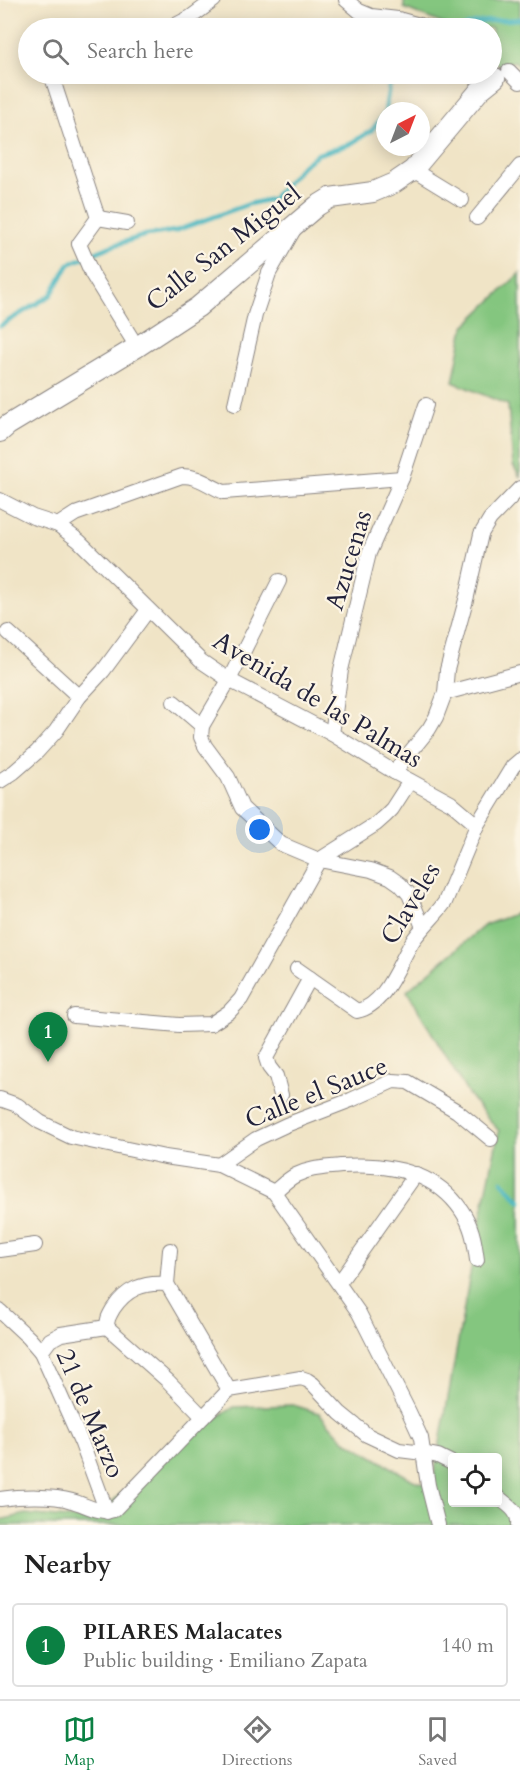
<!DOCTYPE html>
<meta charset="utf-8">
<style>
body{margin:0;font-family:Cardo,serif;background:#f6f6f6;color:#222}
.controls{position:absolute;right:18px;bottom:18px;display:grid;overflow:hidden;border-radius:6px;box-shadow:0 3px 15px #0003}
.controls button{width:54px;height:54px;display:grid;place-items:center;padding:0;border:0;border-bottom:2px solid #e0e0e0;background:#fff;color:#222;font:30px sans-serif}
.compass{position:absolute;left:376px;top:102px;width:54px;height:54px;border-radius:50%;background:#fff;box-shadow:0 3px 15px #0003;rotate:42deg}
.you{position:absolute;left:260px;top:830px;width:21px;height:21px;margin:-15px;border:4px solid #fff;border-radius:50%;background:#1a73e8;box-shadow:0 0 0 9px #1a73e833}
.badge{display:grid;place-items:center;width:39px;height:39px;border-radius:50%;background:#0b8043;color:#fff;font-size:20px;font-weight:700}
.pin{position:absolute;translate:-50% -50px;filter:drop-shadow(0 2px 3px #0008)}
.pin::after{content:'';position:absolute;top:32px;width:21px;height:18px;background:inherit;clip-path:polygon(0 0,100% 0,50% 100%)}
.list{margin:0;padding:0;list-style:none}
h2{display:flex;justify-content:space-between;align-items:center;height:78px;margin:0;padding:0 24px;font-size:26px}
h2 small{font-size:20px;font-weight:400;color:#767676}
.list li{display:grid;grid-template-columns:39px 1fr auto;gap:18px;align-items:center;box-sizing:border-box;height:84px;margin:0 12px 12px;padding:0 12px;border:2px solid #e0e0e0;border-radius:6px}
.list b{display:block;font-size:22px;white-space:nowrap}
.list p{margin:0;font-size:20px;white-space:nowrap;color:#767676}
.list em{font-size:20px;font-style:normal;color:#767676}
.icon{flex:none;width:33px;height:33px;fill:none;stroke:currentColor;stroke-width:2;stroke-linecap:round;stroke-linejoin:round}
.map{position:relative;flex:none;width:520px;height:1525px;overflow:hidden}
.search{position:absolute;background:#fff;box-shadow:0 3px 15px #0003;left:18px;right:18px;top:18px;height:66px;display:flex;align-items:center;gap:15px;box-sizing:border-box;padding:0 21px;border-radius:33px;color:#767676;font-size:22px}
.sheet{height:174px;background:#fff}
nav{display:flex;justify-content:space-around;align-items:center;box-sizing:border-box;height:84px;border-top:2px solid #e0e0e0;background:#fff;font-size:16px;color:#767676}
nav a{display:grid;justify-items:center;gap:3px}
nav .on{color:#0b8043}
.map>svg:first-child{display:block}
.green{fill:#84c67f;stroke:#53745d;stroke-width:1.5;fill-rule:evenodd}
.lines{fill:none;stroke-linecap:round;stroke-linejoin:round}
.stream{stroke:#48b7c1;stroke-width:4.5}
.street-casing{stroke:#898380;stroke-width:16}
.secondary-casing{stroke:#898380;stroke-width:22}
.street{stroke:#fff;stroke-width:14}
.secondary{stroke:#fff;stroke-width:20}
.labels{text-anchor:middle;stroke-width:4.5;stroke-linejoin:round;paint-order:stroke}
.street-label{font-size:26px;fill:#22223b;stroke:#fcf5e5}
</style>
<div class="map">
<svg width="520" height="1525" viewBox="0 0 520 1525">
<rect width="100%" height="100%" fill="#fcf5e5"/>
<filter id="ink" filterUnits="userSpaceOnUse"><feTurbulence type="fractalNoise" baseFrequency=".0167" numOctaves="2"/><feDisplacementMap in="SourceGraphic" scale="12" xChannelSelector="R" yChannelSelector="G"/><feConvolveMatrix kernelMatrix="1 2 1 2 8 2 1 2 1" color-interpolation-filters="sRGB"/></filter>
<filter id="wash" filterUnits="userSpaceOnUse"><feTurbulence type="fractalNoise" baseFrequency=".008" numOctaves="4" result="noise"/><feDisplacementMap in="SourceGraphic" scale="24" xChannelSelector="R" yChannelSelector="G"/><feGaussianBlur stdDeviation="1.35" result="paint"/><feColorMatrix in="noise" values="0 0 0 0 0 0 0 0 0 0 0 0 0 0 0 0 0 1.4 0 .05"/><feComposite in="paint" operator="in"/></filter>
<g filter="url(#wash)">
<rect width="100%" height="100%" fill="#f0e4c6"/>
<!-- green -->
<g class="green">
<polygon points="404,0 520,0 520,66 514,61 500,66 492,60 492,28 453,28 404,8"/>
<polygon points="520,273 520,477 513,465 508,405 453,382 464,327"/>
<path d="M520 912V1525H0V1520L26 1514 88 1520 113 1501 171 1447 234 1407 293 1405 319 1413 343 1439 413 1480 432 1487 475 1246 499 1131 468 1094 407 991 485 925ZM452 1458H498V1502H452Z"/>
</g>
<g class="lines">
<!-- stream -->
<g class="stream">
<path d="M463 28C479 19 502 21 520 19"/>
<polyline points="385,111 389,87 398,74"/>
<polyline points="0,326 51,295 69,264 109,247 146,235 175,231 249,204 272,199 302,166 318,154 350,144 372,130 385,113"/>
<polyline points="502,1181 520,1201"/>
</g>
</g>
</g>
<g filter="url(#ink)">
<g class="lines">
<!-- street casing -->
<g class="street-casing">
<g id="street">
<polyline points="346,0 359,11 371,16 398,19 430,28"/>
<polyline points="170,28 191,17 214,0"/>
<polyline points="509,71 520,82"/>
<polyline points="51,74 98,218 79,244 92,274 137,347"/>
<polyline points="413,170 462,200"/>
<polyline points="98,218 127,223"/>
<polyline points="477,218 520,166"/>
<polyline points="235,404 255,315 269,273 293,231"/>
<polyline points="0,500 33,517 58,525 79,541 201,661 229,680 332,734 394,772 451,803 477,825"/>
<path d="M58 525 75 514 182 476C199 476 209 486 224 492L402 478"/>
<polyline points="279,581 229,680 202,726 201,737 205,746 228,777 242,808 281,844 319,860 371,870 390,877 400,884 409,894 423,927"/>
<polyline points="8,632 79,697"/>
<polyline points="445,693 520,673"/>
<polyline points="174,702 202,726"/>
<polyline points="332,734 341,670 369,553 402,478 426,405"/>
<polyline points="394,772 429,729 436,717 445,693 447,670 467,596 481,534 490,519 520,488"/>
<polyline points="0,781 14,772 37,752 56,731 79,697 103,671 148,610"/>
<path d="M297 969 357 1011C387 1005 399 961 414 939 424 925 436 915 445 902L477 825 513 766 520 760"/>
<polyline points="74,1016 179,1025 211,1024 229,1012 241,999 319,860 376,824 385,816 392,809 410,781"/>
<polyline points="281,1095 276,1076 269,1067 266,1058 310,978"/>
<polyline points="0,1099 17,1105 40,1122 71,1137 165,1157 219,1165 274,1192 359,1313 409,1412 421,1438 428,1485 438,1525"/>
<polyline points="219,1165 256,1139 286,1125 351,1100 393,1081 408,1082 457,1111 491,1139"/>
<path d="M274 1192C281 1186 288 1179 296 1175 310 1168 325 1168 341 1166 388 1163 439 1171 465 1216 473 1230 475 1245 477 1260"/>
<polyline points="0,1250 35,1245"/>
<polyline points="339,1283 416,1174"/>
<polyline points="167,1284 170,1250"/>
<polyline points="0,1311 29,1338 41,1352 82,1444 107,1512"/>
<polyline points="107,1327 168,1381 203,1417"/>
<path d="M41 1352 50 1340 61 1334 107 1327C107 1319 109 1316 113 1309 126 1289 143 1282 167 1284L229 1390"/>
<path d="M498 1497C507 1505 520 1511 518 1525"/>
<path d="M0 1499C20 1496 53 1495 72 1501 87 1505 98 1514 114 1510L229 1390 301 1378 307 1380 313 1384 340 1413 367 1435 399 1450 423 1453 438 1456 452 1463"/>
</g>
</g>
<!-- secondary casing -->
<g class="secondary-casing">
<polyline id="secondary" points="0,432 8,425 137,347 198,307 317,206 330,198 373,192 394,183 413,170 480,90 495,78"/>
</g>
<!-- street -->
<use href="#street" class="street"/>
<!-- secondary -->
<use href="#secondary" class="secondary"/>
</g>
</g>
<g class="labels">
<!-- street labels -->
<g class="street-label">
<text transform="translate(223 247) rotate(-38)" y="9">Calle San Miguel</text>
<text transform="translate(348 560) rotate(-73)" y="9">Azucenas</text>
<text transform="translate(318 699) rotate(31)" y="9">Avenida de las Palmas</text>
<text transform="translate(410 903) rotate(-59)" y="9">Claveles</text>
<text transform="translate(316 1092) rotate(-22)" y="9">Calle el Sauce</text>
<text transform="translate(91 1413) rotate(67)" y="9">21 de Marzo</text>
</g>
</g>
</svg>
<div class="controls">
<button><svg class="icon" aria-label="locate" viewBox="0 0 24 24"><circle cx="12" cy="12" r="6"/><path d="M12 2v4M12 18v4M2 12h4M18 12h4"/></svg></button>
</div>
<svg class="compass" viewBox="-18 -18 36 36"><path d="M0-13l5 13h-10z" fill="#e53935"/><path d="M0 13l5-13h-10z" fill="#767676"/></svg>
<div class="you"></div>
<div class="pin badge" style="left:48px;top:1062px">1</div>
<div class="search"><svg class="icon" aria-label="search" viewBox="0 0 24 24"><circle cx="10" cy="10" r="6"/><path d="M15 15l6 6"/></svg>Search here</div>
</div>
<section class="sheet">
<h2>Nearby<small></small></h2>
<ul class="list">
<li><span class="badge">1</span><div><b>PILARES Malacates</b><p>Public building · Emiliano Zapata</p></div><em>140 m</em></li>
</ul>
</section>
<nav>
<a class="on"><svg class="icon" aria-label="map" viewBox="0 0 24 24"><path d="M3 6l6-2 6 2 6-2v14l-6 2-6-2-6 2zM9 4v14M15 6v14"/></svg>Map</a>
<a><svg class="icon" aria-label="directions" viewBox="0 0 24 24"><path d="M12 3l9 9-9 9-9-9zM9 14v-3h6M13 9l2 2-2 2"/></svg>Directions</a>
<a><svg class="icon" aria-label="saved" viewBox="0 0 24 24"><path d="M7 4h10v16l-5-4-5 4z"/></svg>Saved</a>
</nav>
